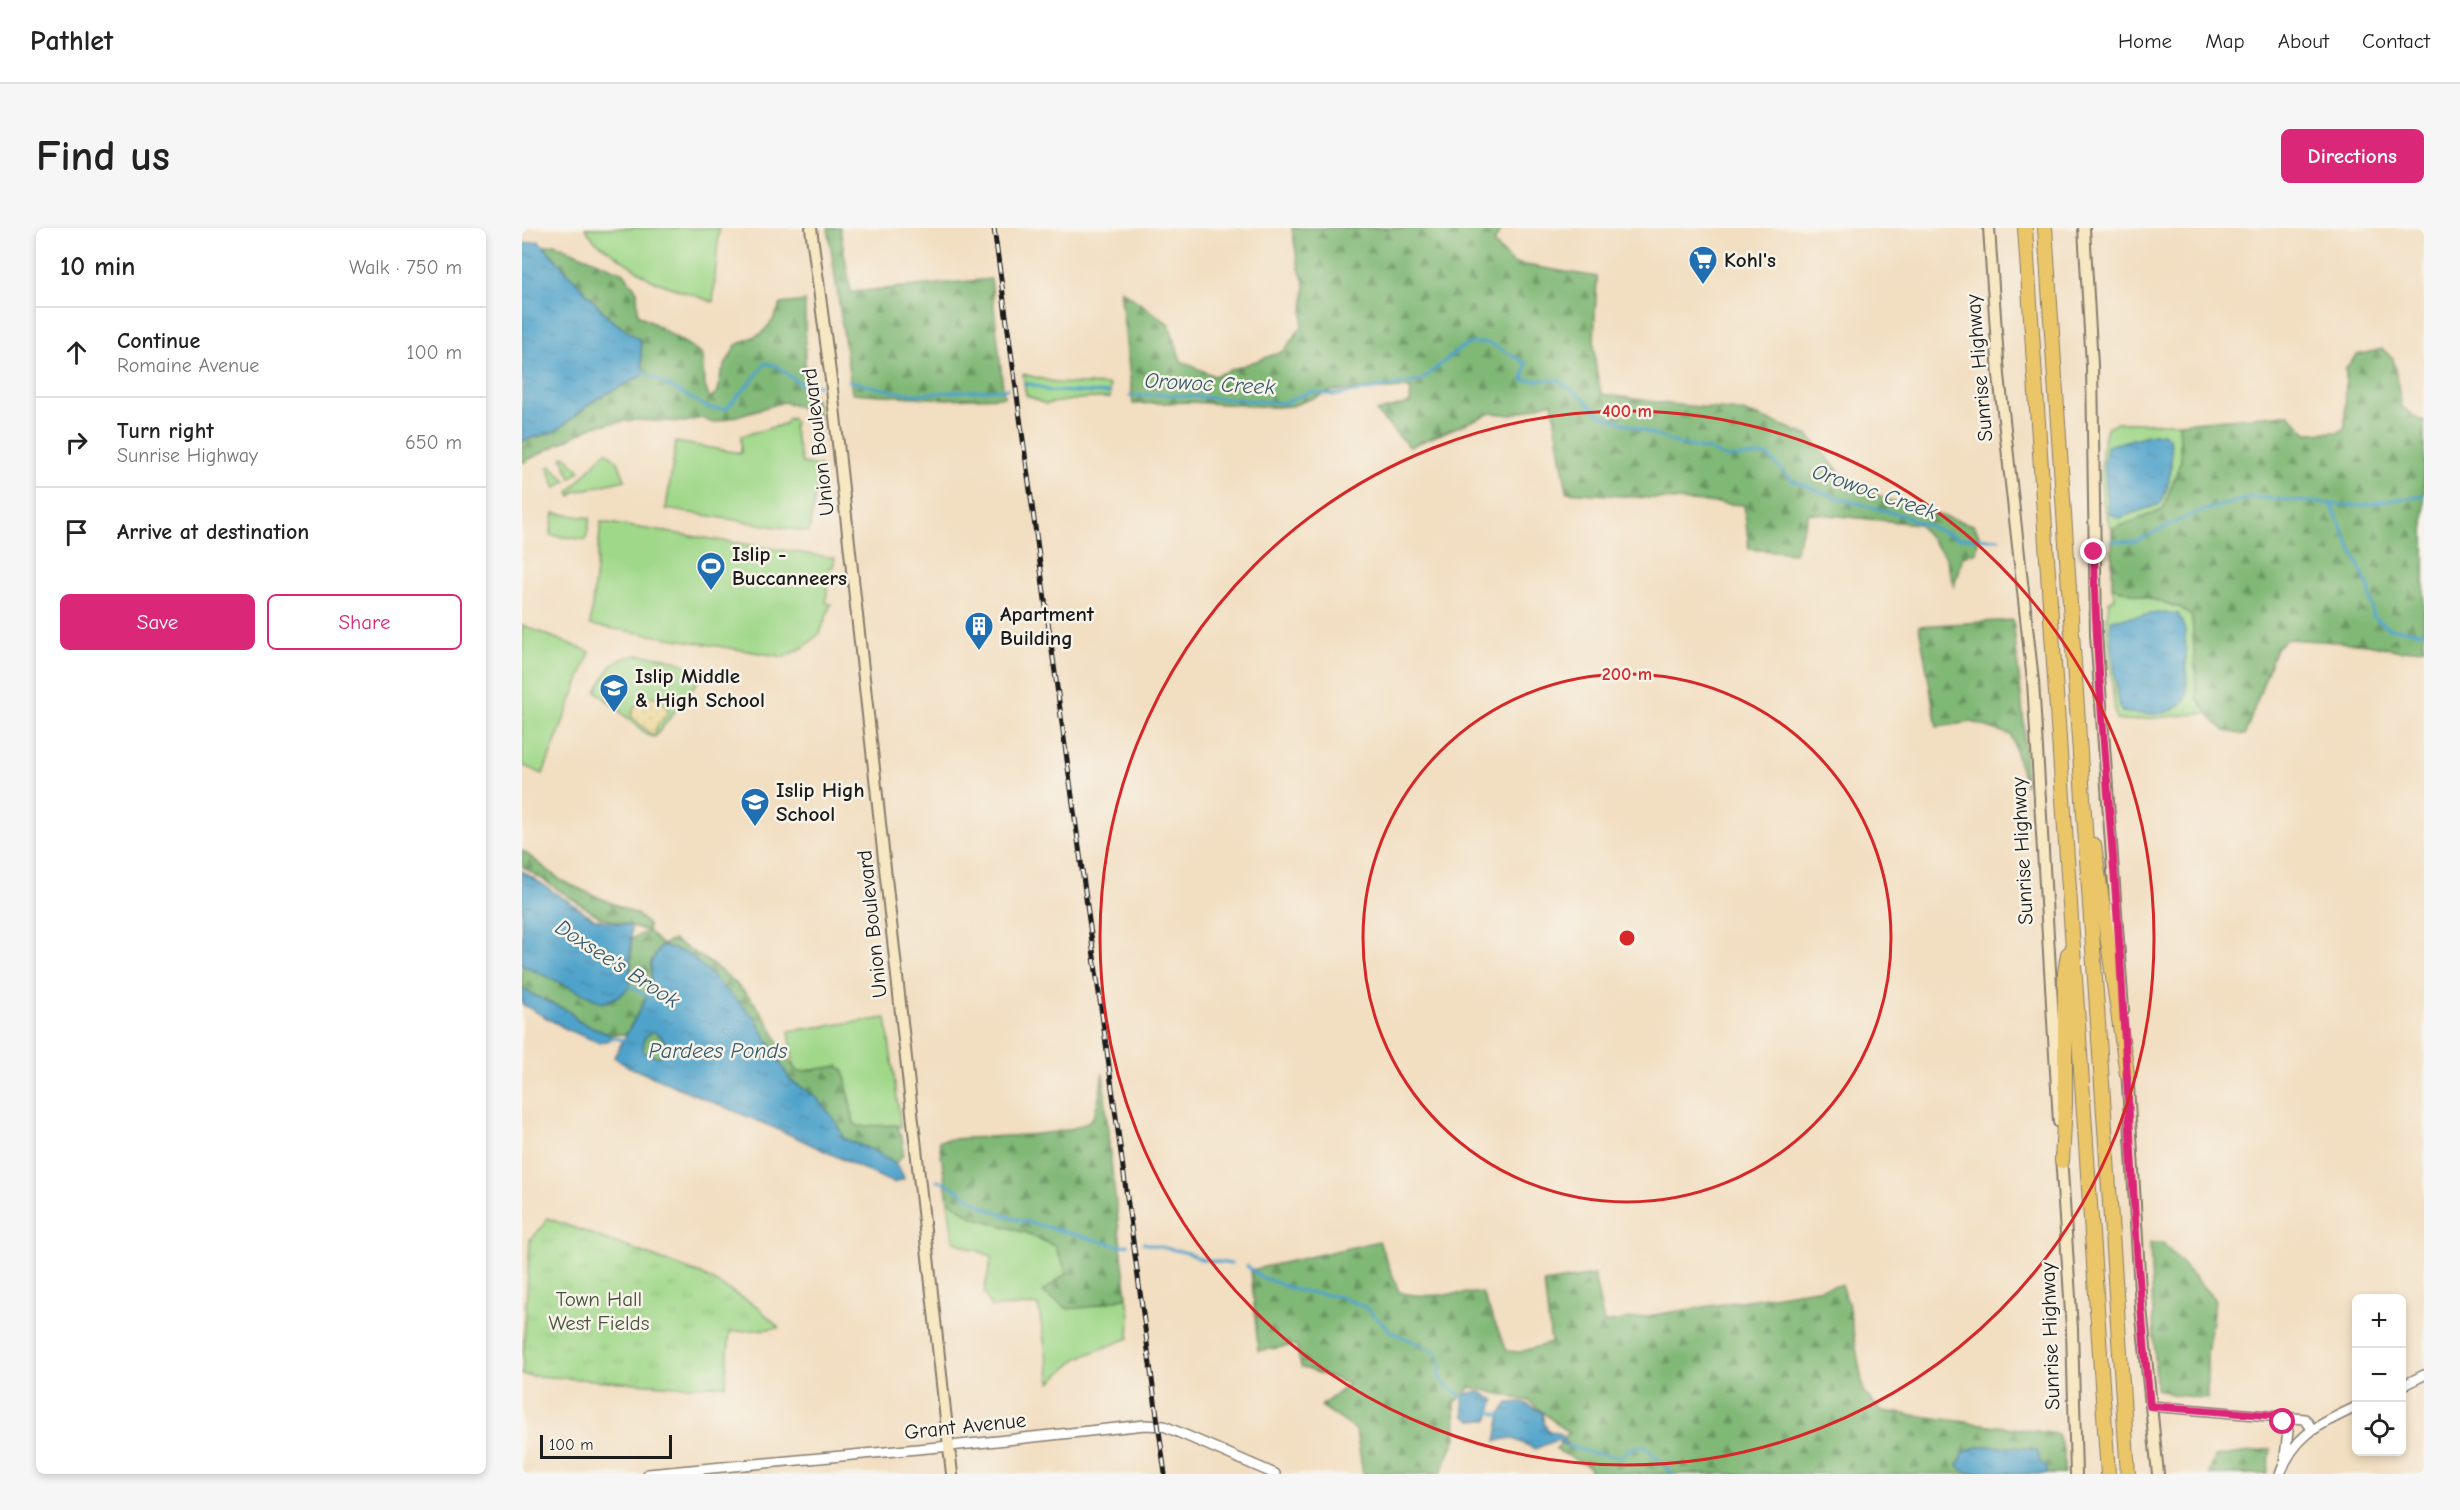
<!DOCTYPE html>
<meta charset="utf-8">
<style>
body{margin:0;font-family:"Comic Neue",sans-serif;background:#f6f6f6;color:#222}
.controls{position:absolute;right:18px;bottom:18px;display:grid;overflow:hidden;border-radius:9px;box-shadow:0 3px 9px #0003}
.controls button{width:54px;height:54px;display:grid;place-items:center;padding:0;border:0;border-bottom:2px solid #e0e0e0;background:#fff;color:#222;font:30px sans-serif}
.scale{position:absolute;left:18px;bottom:15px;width:132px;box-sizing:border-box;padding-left:6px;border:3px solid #1c1c1c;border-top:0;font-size:16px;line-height:21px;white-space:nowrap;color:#1c1c1c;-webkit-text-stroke:4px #f7f3e8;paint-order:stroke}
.stop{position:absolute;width:18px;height:18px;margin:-14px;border:4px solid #db2777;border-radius:50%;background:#fff}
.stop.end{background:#db2777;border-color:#fff;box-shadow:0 2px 6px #0008}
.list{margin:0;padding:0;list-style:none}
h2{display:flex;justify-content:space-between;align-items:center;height:78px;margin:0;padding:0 24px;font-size:26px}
h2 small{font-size:20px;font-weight:400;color:#767676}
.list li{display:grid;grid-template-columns:39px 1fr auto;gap:18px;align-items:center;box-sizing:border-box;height:90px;padding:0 24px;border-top:2px solid #e0e0e0}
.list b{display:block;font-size:22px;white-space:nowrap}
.list p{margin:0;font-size:20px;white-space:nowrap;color:#767676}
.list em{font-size:20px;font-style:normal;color:#767676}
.actions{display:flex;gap:12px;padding:18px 24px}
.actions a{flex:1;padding:14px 0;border:2px solid #db2777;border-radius:9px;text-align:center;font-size:21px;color:#db2777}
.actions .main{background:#db2777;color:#fff}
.icon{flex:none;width:33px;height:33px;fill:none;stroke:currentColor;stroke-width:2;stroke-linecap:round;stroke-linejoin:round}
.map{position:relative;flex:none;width:1902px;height:1246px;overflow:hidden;border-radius:9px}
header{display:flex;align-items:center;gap:36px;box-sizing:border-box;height:84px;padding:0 30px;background:#fff;border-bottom:2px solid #e0e0e0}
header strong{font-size:28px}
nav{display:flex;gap:33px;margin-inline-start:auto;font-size:21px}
.intro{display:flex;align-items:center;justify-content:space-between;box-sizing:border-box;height:144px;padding:0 36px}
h1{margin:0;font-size:42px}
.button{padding:15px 27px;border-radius:9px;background:#db2777;color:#fff;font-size:21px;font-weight:700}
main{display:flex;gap:36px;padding:0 36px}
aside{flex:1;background:#fff;border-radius:9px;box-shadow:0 3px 9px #0003}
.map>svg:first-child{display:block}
.grass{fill:#a0d88a;stroke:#5e7a53;stroke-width:1.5;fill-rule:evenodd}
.forest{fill:url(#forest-firs);stroke:#4e6a49;stroke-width:1.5}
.sand{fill:url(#sand-dots);stroke:#857b5d;stroke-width:1.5}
.park{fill:url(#park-tufts);stroke:#5e7a53;stroke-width:1.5}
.water{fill:url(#water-ripples);stroke:#366074;stroke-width:1.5;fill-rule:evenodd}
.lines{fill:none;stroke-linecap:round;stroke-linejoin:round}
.stream{stroke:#50a3cb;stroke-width:3}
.tertiary-casing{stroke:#877d6e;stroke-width:12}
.secondary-casing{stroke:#877d6e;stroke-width:14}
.motorway-casing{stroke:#877d6e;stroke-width:16}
.tertiary{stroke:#fff;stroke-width:9}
.secondary{stroke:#f7e8c3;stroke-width:10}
.motorway{stroke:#ebc669;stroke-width:14}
.rail-casing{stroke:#1c1c1c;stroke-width:5}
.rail{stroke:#f7f3e8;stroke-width:3;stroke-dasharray:9;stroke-linecap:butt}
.route{stroke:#db2777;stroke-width:8}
.ring{fill:none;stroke:#d62828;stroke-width:3}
.labels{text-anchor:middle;stroke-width:5;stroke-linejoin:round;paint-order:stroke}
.poi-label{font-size:21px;font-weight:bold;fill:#1c1c1c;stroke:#f7f3e8;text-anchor:start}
.street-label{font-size:21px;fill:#1c1c1c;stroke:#f7f3e8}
.park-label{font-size:21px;fill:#44543d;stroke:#f7f3e8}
.water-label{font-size:22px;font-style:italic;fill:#33596b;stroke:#f7f3e8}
.centre{fill:#d62828;stroke:#f7f3e8;stroke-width:3}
.ring-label{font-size:18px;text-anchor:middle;font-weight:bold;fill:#d62828;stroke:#f7f3e8;stroke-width:5;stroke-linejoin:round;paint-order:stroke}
</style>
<header>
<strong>Pathlet</strong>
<nav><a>Home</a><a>Map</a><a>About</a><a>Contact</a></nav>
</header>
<div class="intro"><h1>Find us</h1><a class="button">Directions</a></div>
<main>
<aside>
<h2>10 min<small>Walk · 750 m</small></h2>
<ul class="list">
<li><svg class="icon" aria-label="ahead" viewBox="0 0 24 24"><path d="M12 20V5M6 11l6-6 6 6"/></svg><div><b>Continue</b><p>Romaine Avenue</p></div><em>100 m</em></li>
<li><svg class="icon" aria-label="right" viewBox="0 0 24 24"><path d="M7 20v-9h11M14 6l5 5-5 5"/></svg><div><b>Turn right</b><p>Sunrise Highway</p></div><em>650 m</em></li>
<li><svg class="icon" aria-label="arrive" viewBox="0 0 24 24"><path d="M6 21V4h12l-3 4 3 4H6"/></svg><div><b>Arrive at destination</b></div></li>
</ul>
<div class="actions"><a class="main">Save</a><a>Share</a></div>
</aside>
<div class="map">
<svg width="1902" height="1246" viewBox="0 0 1902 1246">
<defs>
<pattern id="forest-firs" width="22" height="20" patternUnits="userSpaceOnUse" patternTransform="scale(1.5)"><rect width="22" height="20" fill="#80b876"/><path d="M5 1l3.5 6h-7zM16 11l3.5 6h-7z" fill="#689560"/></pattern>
<pattern id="sand-dots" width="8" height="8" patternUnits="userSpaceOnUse" patternTransform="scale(1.5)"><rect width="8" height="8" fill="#eeda9e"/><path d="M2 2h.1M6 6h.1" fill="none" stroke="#ccba88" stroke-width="1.8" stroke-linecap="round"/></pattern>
<pattern id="park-tufts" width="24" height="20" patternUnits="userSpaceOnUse" patternTransform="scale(1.5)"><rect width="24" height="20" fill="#a0d88a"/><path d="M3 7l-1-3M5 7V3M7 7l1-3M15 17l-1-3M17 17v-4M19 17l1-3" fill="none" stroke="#89b976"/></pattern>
<pattern id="water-ripples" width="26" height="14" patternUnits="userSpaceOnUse" patternTransform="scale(1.5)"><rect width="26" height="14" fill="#50a3cb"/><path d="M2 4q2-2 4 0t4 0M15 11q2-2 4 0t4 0" fill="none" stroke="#4284a4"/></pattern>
</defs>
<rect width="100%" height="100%" fill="#f7f3e8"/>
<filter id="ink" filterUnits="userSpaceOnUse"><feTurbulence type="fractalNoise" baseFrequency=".0167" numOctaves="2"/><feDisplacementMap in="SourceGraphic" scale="12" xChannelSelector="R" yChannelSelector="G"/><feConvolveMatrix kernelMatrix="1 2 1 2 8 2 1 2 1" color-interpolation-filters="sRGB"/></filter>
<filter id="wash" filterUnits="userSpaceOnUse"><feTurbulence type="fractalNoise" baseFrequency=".008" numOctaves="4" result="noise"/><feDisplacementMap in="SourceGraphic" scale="24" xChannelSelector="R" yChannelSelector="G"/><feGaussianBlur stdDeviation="1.35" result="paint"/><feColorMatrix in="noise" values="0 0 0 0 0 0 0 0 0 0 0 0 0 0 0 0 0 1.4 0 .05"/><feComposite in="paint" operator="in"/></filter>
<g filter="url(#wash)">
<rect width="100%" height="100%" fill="#f2dec1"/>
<!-- grass -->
<g class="grass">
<polygon points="63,0 197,0 191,74 129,52 73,13"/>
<polygon points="501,146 536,155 588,157 588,170 565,170 523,176 504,167"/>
<polygon points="270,190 273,195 271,199 280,235 298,238 287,304 144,281 154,214 219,225 219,208 263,196 265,192"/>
<path d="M1594 195H1657L1659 232 1641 282 1590 301C1575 271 1577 230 1585 199ZM1648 211C1651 232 1649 257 1638 276L1597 290Z"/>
<polygon points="84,223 96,234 103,252 52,264 49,268 47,264"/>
<polygon points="43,228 58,243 49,250 40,229"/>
<polygon points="29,238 44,253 34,260 26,240"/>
<polygon points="32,285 68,290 64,312 28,307"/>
<polygon points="79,294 313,330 311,339 307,339 304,375 309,376 298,405 282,419 262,429 68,397"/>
<path d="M1590 359 1659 380 1670 389 1675 470 1686 485 1602 493 1594 492 1584 397 1587 374 1593 370ZM1637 385 1656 386 1663 402 1665 469 1600 484 1596 474 1588 401 1590 392Z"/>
<polygon points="0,397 68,424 21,546 0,537"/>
<path d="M116 427C141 428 161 432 180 448L133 509 127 508 74 463C88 440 87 432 116 427Z"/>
<polygon points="364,790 379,899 328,906 273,848 267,803"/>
<polygon points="426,972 451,989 505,1005 533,1018 545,1045 568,1079 605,1069 608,1088 607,1110 556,1130 529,1154 516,1077 469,1079 462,1064 470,1028 442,1018 431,1012"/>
</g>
<!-- forest -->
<g class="forest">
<polygon points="306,0 318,0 329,64 469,51 482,169 424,171 330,165"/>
<path d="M770 0H980L972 15 991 35 1075 49C1074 86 1067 130 1080 166L1147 176 1217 183 1236 188 1287 208 1319 246 1365 272 1451 297 1457 307 1454 325 1441 328 1432 358 1424 329 1396 296 1287 285 1272 325 1227 321 1222 277 1045 264 1030 174 989 187 969 185 887 219 854 184 888 175 889 160 810 163 770 178 752 179 668 174 611 176 598 61 647 96 659 133 692 148 762 123 780 98 783 57 777 41Z"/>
<path d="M33 16 102 45 115 63 116 86 179 125C183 143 179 154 188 170L196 163 199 145 214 117 240 105 251 92 259 76 283 73V144L288 165 294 172 298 202 278 179 262 174 191 195 179 190 163 194 112 192 72 198 0 235V213L34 203 73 172 121 147 118 112 88 91 22 18Z"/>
<polygon points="1860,121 1871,130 1880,179 1899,193 1902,192 1902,420 1878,423 1846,416 1764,411 1754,420 1723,507 1703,503 1691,492 1675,470 1670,389 1659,380 1590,359 1590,301 1641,282 1659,232 1657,195 1767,186 1785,205 1817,204 1823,200 1824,140 1835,127"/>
<polygon points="1491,392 1502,496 1503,557 1489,507 1450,494 1415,499 1397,398"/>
<path d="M0 622 40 653 116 687 126 697V703L140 717 151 712C184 730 217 753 240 785 254 805 258 824 276 844L316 838 322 843 332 895 336 898 375 897 381 914V927L373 936 368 931 321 910 313 892 294 869 268 852 233 790 168 727 140 717 129 734V761L104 806 88 807 56 793 47 783 15 769 0 760V737L80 774 109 746V711L126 703 78 689 0 638Z"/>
<polygon points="131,803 140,809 147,822 136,829 121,824 122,810"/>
<path d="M581 845 587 917 605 1069 568 1079 546 1081 520 1064 545 1045 533 1018 505 1005 451 989 426 972 417 913C448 906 551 913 570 890 576 883 579 856 581 845Z"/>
<path d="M857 1013 877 1064C903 1072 933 1064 960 1065L985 1123 998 1124 1029 1115 1022 1055 1072 1047 1082 1095 1319 1057 1326 1075 1342 1165 1360 1183 1536 1206 1542 1224V1246H1068V1239L1034 1222 1046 1205 1007 1173 949 1159 933 1175 934 1210 918 1246H841L834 1202 799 1178 827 1156 779 1139 774 1117 736 1123 729 1042Z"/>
<polygon points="1628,1015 1641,1015 1693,1072 1685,1126 1685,1171 1650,1166 1634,1161"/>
<polygon points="1749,1221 1745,1246 1687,1246 1693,1229"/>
</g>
<!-- sand -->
<path class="sand" d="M131 468 139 472 147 483 134 500 133 505 130 507 109 488C112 476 119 470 131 468Z"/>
<!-- park -->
<polygon class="park" points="25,990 179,1046 235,1078 257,1100 208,1104 203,1157 156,1158 0,1147 8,1012 22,997"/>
<!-- water -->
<g class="water">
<polygon points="17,13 88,91 118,112 121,147 73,172 34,203 0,213 0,16"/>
<path d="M1641 205 1648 211C1651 232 1649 257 1638 276L1597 290 1587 286 1582 236 1585 218 1626 207Z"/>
<path d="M1637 385 1656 386 1663 402 1665 469C1652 490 1622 487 1600 484L1596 474 1588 401 1589 392Z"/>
<polygon points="0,643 73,691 109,698 108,758 99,767 81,775 0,737"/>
<path d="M140 717 168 727 233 790 268 852 294 869 313 892 321 910C341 919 377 928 382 951L371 955 262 904 105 838 92 829 129 761V734ZM131 803 140 809 147 822 136 829 121 824 122 810Z"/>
<polygon points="0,760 15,769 47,783 56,793 88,807 88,812 78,815 46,802 0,776"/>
<polygon points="958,1164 973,1172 966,1192 949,1192 942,1188 941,1170 946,1165"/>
<polygon points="1000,1174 1020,1184 1022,1196 1027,1203 1039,1206 1048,1220 1034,1212 1013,1221 989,1210 974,1213 979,1185 986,1175"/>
<polygon points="1457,1218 1504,1220 1516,1223 1517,1232 1525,1240 1525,1246 1445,1245 1436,1238 1442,1224"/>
</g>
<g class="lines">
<!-- stream -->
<g class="stream">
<polyline points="118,142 187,180 204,181 234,148 243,135 253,137 280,157 297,157"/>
<polyline points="327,153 370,163 392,166 485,161"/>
<polyline points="502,156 509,156 527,163 587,165"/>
<polyline points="608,168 639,166 762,175 788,164 814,167 899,153 937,121 950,115 967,115 1004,135 1001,152 1036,152 1061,170 1077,186 1157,216 1188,222 1204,230 1245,227 1270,252 1310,268 1382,288 1436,310 1477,311"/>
<polyline points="1809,276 1847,360 1851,388 1866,400 1902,404"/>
<polyline points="1589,313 1612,314 1673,285 1730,269 1835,278 1902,267"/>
<polyline points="105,756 128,770"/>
<polyline points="86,809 103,812"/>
<polyline points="415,953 423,954 464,980 490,990 597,1018 606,1017"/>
<polyline points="621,1015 666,1025 678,1031 709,1036"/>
<polyline points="725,1038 739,1049 774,1062 819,1069 843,1079 870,1104 914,1124 919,1139 917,1147 922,1156 944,1171"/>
<polyline points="966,1183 982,1189"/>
<polyline points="1046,1218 1069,1225 1100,1229 1107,1221 1122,1218 1151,1246"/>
</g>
</g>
</g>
<g filter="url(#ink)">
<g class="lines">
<!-- tertiary casing -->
<g class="tertiary-casing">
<g id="tertiary">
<polyline points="1880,1158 1902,1147"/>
<polyline points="1628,1178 1783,1191 1790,1201"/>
<polyline points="1756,1188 1766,1203 1763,1229"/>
<polyline points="126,1246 428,1218 623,1197 642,1198 753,1246"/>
<path d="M1758 1246C1773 1205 1799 1196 1834 1179"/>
</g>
</g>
<!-- secondary casing -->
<g class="secondary-casing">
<g id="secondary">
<polyline points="289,0 309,152 430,1246"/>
<polyline points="1467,0 1477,147 1511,453 1537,894"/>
<polyline points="1562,0 1570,137 1574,406 1601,782"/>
<polyline points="1605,840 1619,1080 1636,1246"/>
<polyline points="1539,927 1550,1101 1554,1246"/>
</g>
</g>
<!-- motorway casing -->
<g class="motorway-casing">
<g id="motorway">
<polyline points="1503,0 1586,1246"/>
<polyline points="1523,0 1606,1246"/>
<polyline points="1572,617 1605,846"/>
<polyline points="1540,933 1543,876 1543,745 1546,726"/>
</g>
</g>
<!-- tertiary -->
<use href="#tertiary" class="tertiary"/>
<!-- secondary -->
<use href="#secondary" class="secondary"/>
<!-- motorway -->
<use href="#motorway" class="motorway"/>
<!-- rail casing -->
<g class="rail-casing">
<polyline id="rail" points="472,0 643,1246"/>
</g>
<!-- rail -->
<use href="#rail" class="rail"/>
</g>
</g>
<g class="lines" filter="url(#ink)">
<!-- route -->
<path class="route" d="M1572 324C1574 454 1589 583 1597 713 1607 868 1612 1023 1628 1178L1756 1188 1761 1194"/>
</g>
<!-- distance rings -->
<g class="ring">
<circle cx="1105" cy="710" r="264"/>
<circle cx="1105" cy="710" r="527"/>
</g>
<!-- icons -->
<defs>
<g id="supermarket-pin" transform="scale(1.5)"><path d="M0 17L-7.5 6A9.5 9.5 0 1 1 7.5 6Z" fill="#1f6fb2" stroke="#f7f3e8"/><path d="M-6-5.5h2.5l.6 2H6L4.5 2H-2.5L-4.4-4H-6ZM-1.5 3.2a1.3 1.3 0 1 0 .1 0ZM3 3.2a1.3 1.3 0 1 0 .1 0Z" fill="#fff"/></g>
<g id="stadium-pin" transform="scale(1.5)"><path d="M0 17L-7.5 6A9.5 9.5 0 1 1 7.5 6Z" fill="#1f6fb2" stroke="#f7f3e8"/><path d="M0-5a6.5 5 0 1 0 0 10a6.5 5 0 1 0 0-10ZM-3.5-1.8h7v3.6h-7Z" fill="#fff"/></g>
<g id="building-pin" transform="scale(1.5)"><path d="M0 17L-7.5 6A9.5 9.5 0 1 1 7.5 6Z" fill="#1f6fb2" stroke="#f7f3e8"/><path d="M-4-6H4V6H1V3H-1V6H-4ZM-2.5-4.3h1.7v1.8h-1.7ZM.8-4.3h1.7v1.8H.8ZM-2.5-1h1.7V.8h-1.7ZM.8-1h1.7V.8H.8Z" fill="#fff"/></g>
<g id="school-pin" transform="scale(1.5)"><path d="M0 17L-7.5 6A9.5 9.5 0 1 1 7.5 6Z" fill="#1f6fb2" stroke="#f7f3e8"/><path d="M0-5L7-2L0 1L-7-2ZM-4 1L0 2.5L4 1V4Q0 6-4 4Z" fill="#fff"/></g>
</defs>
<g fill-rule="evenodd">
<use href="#supermarket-pin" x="1181" y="32"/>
<use href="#stadium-pin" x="189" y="338"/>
<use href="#building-pin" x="457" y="398"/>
<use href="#school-pin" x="92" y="460"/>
<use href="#school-pin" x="233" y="574"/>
</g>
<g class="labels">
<!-- poi labels -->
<g class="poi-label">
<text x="1202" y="39">Kohl's</text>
<text x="210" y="333">Islip -<tspan x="210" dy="24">Buccanneers</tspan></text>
<text x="478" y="393">Apartment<tspan x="478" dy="24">Building</tspan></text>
<text x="113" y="455">Islip Middle<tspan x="113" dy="24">&amp; High School</tspan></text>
<text x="254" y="569">Islip High<tspan x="254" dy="24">School</tspan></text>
</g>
<!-- street labels -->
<g class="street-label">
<text transform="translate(1457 140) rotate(-95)" y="7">Sunrise Highway</text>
<text transform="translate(296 214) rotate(-97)" y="7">Union Boulevard</text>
<text transform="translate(1500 623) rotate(-93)" y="7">Sunrise Highway</text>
<text transform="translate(350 696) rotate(-96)" y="7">Union Boulevard</text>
<text transform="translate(1528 1108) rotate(-92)" y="7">Sunrise Highway</text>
<text transform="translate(443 1198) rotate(-6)" y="7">Grant Avenue</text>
</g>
<!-- park labels -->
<g class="park-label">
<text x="77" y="1078">Town Hall<tspan x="77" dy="24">West Fields</tspan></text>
</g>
<!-- water labels -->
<g class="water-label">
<text transform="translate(688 155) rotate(3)" y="8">Orowoc Creek</text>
<text transform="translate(1353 263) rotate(19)" y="8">Orowoc Creek</text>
<text transform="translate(96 735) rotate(33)" y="8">Doxsee's Brook</text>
<text x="196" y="830">Pardees Ponds</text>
</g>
</g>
<circle cx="1105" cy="710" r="9" class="centre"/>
<g class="ring-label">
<text x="1105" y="189">400 m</text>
<text x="1105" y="452">200 m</text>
</g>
</svg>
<div class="controls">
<button>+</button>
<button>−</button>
<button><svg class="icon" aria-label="locate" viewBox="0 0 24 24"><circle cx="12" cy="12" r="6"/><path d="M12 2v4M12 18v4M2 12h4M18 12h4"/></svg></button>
</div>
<div class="scale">100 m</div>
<div class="stop" style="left:1761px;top:1194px"></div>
<div class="stop end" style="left:1572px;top:324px"></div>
</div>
</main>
